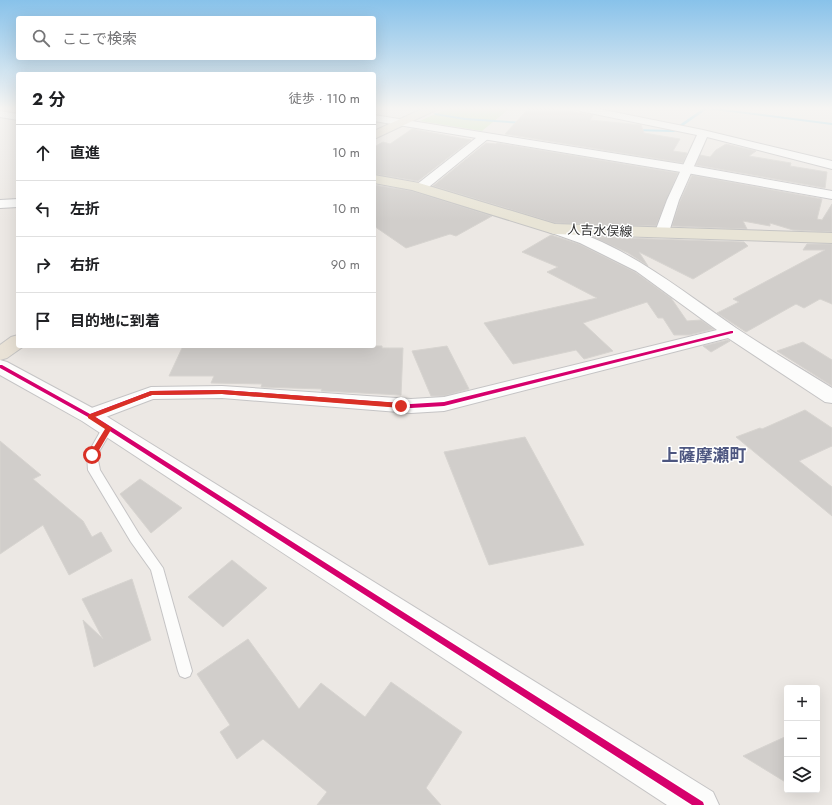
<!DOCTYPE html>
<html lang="ja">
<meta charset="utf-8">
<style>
body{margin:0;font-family:Jost,"Noto Sans JP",sans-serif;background:#f2f2f2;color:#202124}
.controls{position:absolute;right:12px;bottom:12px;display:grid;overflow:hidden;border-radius:4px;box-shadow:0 4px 16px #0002}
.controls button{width:36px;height:36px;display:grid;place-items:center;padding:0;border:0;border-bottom:1px solid #e0e0e0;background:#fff;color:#202124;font:20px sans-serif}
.stop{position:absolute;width:12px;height:12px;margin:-9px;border:3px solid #d93025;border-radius:50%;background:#fff}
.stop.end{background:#d93025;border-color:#fff;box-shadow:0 1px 4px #0008}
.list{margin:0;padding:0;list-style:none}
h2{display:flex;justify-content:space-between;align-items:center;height:52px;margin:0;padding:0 16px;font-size:17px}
h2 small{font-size:13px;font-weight:400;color:#757577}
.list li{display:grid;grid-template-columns:26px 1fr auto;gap:12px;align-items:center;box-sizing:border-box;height:56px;padding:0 16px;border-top:1px solid #e0e0e0}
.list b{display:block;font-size:15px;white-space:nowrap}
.list em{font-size:13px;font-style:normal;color:#757577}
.icon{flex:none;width:22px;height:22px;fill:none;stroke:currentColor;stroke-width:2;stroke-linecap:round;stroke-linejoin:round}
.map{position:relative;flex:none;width:832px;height:805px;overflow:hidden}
.search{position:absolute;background:#fff;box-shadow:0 4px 16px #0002;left:16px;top:16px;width:360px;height:44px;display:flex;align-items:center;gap:10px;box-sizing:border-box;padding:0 14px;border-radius:4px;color:#757577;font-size:15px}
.panel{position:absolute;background:#fff;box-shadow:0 4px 16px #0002;left:16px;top:72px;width:360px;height:276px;border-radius:4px}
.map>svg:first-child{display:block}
.green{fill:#cee6be}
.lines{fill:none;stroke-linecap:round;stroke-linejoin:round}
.stream{fill:#99d6ec;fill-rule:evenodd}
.building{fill:#d1cecb;stroke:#d7d4d0}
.service-casing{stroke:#c5c4c5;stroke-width:2}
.minor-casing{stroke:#c5c4c5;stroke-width:2}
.tertiary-casing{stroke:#c5c4c5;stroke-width:2}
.primary-casing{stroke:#c6c5c4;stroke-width:2}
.trunk-casing{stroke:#c6c5c4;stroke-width:2}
.service{fill:#fcfcfb;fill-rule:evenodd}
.minor{fill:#fcfcfb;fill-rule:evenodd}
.tertiary{fill:#fcfcfb;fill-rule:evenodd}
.primary{fill:#e8e4d6;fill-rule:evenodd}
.trunk{fill:#e9e2d6;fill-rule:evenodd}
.cycleway-casing{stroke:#fff;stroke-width:3}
.cycleway{fill:#d6006c;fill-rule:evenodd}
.route{fill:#d93025}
.labels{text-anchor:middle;stroke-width:3;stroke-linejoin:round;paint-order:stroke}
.far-street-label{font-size:13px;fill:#2e2e2e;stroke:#fff}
.quarter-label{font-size:17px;font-weight:bold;fill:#4d5680;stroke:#fff}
</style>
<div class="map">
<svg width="832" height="805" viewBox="0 0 832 805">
<rect width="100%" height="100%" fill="#ece8e4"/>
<!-- green -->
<polygon class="green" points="449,108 510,108 482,131 420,121"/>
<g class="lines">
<!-- stream -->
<g class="stream">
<polygon points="704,108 714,108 832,123 832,125 707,109 674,132 634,131 632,130 634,129 672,130"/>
<polygon points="434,113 465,118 524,122 526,123 524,124 465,120 435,115"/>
</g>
</g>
<!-- building -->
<g class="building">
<polygon points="529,108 551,109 588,114 593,115 590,120 641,125 644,133 680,139 673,151 687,153 683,163 505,134"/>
<polygon points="412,129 460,138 471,140 418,181 374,174 374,147 383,142 390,144"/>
<polygon points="486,143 496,144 497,143 678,173 656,226 555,223 433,186"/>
<polygon points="726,144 756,151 749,156 791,163 790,166 827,172 825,188 696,165 700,155 710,157 716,150"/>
<polygon points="692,175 822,199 817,219 822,220 832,204 832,232 793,230 770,223 770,226 743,221 747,229 672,226 680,201"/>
<polygon points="374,185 412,191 492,216 456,236 450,234 406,248 374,226"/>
<polygon points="551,235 579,244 635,272 671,298 687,321 701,320 714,329 689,335 674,335 663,318 658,318 647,302 583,323 613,351 584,359 576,350 513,364 484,323 597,298 547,272 558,267 522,252"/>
<polygon points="593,237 744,242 748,246 693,279 639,252 648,266 628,253"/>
<polygon points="807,244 832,244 832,304 820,299 804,308 796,304 746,332 717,313 739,302 733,299 825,250 803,250"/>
<polygon points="728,340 730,341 711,352 703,346"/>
<polygon points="803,342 832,360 832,386 777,351"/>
<polygon points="183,346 382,346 382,348 403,348 401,395 321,391 322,389 261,387 262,384 211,383 214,376 169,376"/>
<polygon points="447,346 469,389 444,396 431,396 412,351"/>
<polygon points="805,410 832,428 832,446 799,461 832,487 832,516 736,437 760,428 762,429"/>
<polygon points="525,437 584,545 489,565 444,452"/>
<polygon points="0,441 41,475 33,479 83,521 92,537 101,532 112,551 69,575 43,525 0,554"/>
<polygon points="140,479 182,508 151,533 120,494"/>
<polygon points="232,560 267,588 223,627 188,597"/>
<polygon points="132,579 151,640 94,667 83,620 103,639 82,599"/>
<polygon points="248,639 299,709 321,683 365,717 391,682 462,732 426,788 441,805 317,805 327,792 263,739 237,759 220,732 230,725 197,674"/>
<polygon points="787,736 787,783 743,756"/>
</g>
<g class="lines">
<!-- service casing -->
<g class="service-casing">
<polygon id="service" points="108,424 112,425 113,428 97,455 100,470 139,534 163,568 192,671 190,676 185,678 180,676 178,671 151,570 131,542 88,470 87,455 104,425"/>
</g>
<!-- minor casing -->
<g class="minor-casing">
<g id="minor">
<polygon points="575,108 594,108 703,130 832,161 832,169 707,137 679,200 669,232 667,235 662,236 657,235 655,232 667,200 697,135 580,111"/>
<polygon points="0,111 18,114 18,120 0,117"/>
<polygon points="485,133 490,136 489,138 424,191 416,191 414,188 416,185 481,134"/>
<polygon points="18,199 18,207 0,208 0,200"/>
<path d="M554 225C623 242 679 289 736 328 768 349 800 368 832 388V403L825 402 728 338 444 411 411 413 222 398 153 399 90 423 83 421 80 416 83 411 151 387 222 386 411 399 444 397 717 330 636 271 580 243 549 232 547 229 549 226Z"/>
</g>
</g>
<!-- tertiary casing -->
<g class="tertiary-casing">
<g id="tertiary">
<polygon points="374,115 687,165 832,191 832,199 687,173 374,121"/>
<polygon points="0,360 7,362 98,411 713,792 719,805 667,805 82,421 0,375"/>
</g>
</g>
<!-- primary casing -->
<g class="primary-casing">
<polygon id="primary" points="374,175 419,183 555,224 832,233 832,243 554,234 412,190 374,183"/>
</g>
<!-- trunk casing -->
<g class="trunk-casing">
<g id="trunk">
<polygon points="424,108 437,108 436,110 374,139 374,131"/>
<polygon points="18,335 18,346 24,346 7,358 0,360 0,345 11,337"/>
</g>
</g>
<!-- service -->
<use href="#service" class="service"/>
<!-- minor -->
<use href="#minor" class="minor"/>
<!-- tertiary -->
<use href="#tertiary" class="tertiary"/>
<!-- primary -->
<use href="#primary" class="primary"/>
<!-- trunk -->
<use href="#trunk" class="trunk"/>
<!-- cycleway casing -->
<g class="cycleway-casing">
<polygon id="cycleway" points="731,331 733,331 733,333 444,406 411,408 222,394 152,395 94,416 703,802 704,805 692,805 88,417 0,368 0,365 2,365 90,414 151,391 222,390 411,404 444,402"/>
</g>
<!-- cycleway -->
<use href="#cycleway" class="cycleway"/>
</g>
<!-- sky -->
<linearGradient id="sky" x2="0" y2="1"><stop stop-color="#88c2ea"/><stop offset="0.49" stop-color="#f6f5f3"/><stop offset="1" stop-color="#f6f5f3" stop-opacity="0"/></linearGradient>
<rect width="832" height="221" fill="url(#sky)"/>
<!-- route -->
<polygon class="route" points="222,390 401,403 404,406 401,408 222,394 152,395 95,417 112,428 95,457 92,458 89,455 105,429 88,418 88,415 151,391"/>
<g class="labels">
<!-- far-street labels -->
<g class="far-street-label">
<text transform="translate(600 230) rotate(2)" y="5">人吉水俣線</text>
</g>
<!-- quarter labels -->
<g class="quarter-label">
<text x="704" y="461">上薩摩瀬町</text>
</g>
</g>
</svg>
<div class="controls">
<button>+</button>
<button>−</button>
<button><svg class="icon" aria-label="layers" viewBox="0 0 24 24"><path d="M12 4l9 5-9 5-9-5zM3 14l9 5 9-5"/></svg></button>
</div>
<div class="stop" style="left:92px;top:455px"></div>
<div class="stop end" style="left:401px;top:406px"></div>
<div class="search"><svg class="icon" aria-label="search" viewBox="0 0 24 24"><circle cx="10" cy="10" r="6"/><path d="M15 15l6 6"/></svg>ここで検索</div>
<section class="panel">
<h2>2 分<small>徒歩 · 110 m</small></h2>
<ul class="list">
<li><svg class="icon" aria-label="ahead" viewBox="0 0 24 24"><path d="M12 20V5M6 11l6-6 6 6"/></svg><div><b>直進</b></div><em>10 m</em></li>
<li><svg class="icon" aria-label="left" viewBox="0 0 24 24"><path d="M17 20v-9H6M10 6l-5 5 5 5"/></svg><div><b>左折</b></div><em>10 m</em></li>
<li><svg class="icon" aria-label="right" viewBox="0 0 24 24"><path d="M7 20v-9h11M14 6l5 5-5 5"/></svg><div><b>右折</b></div><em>90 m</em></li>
<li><svg class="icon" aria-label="arrive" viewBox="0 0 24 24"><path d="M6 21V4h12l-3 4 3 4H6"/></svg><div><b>目的地に到着</b></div></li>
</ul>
</section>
</div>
